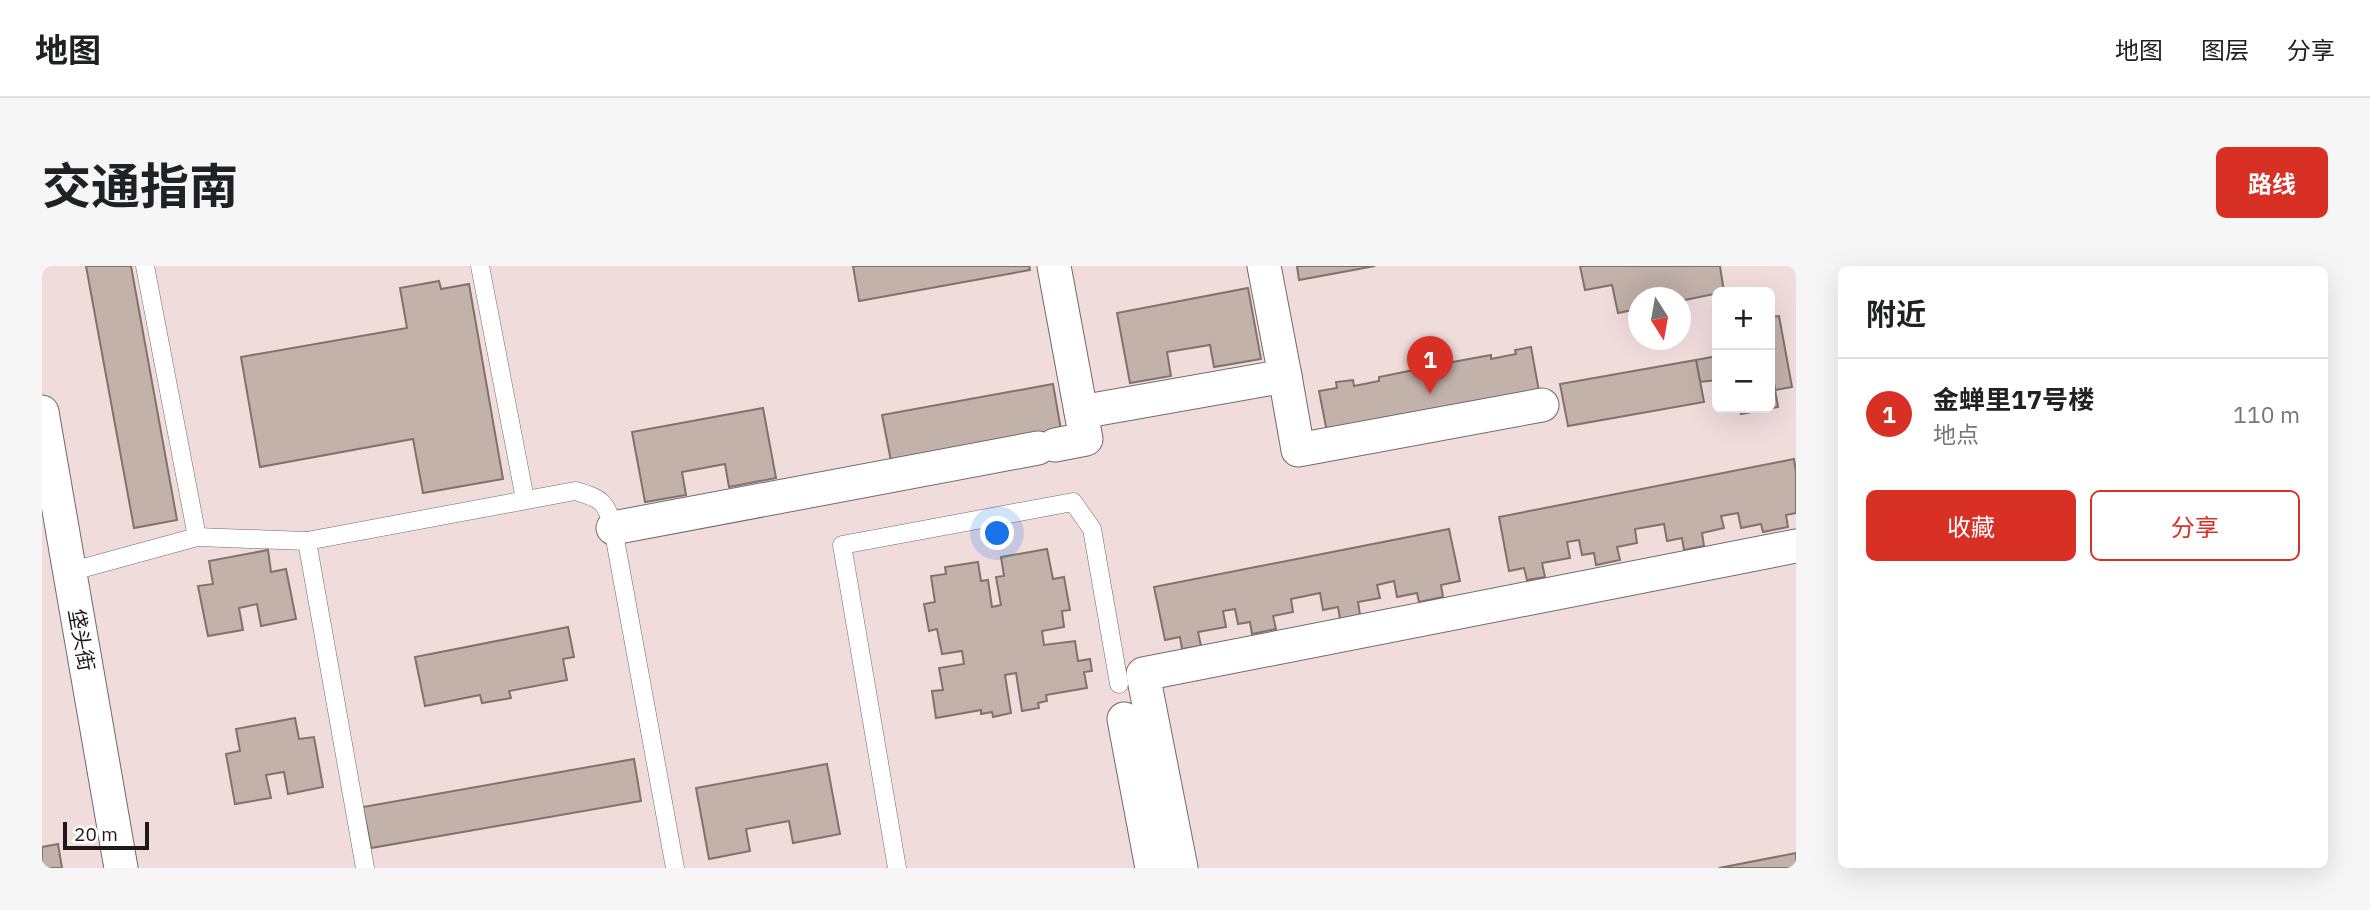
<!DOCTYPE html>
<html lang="zh">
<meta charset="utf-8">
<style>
body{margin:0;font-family:"IBM Plex Sans","Noto Sans SC",sans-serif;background:#f6f6f6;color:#202124}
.controls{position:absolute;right:21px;top:21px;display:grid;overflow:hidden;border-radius:10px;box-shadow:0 7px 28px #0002}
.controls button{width:63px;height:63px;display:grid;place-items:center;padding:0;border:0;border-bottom:2px solid #e0e0e0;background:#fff;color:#202124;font:35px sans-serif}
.compass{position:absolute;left:1586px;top:21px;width:63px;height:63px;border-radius:50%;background:#fff;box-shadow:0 7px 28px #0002;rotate:169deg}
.scale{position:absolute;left:21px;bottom:18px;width:86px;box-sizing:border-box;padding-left:7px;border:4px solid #1e1818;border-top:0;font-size:19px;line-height:24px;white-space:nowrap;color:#1e1818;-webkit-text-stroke:5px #fff;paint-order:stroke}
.you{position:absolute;left:956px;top:268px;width:24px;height:24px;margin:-18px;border:5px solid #fff;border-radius:50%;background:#1a73e8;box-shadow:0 0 0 10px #1a73e833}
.badge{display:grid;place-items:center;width:46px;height:46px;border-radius:50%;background:#d93025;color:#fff;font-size:23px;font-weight:700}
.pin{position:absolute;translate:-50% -58px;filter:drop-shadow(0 2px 4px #0008)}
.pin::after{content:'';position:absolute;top:37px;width:24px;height:21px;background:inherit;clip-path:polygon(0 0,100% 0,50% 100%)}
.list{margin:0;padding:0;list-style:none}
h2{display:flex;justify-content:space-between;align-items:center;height:91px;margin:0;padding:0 28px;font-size:30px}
h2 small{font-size:23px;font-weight:400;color:#757577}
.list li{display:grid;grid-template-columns:46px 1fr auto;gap:21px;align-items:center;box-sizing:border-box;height:112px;padding:0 28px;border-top:2px solid #e0e0e0}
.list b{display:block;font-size:26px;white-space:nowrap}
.list p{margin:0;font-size:23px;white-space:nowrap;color:#757577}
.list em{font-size:23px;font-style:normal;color:#757577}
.actions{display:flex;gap:14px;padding:21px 28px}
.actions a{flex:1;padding:16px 0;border:2px solid #d93025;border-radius:10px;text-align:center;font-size:24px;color:#d93025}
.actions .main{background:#d93025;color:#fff}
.map{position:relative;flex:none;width:1754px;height:602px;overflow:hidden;border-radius:10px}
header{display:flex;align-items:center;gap:42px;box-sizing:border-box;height:98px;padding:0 35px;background:#fff;border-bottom:2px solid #e0e0e0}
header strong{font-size:33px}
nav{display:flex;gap:38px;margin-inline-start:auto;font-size:24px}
.intro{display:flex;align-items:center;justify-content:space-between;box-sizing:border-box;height:168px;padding:0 42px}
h1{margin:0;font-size:49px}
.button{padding:18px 32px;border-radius:10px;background:#d93025;color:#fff;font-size:24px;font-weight:700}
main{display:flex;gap:42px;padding:0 42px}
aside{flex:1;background:#fff;border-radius:10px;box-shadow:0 7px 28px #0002}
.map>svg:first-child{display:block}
.building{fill:#c3b2aa;stroke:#81726a;stroke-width:2}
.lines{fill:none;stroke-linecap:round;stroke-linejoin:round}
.lane-casing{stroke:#796768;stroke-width:19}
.street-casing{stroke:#796768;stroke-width:35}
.lane{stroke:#fff;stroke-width:18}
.street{stroke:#fff;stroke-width:33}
.labels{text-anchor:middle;stroke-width:7;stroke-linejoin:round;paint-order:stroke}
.street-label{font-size:21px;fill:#1e1818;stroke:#fff}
</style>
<header>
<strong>地图</strong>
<nav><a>地图</a><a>图层</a><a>分享</a></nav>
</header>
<div class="intro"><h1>交通指南</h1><a class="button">路线</a></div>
<main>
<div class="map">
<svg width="1754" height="602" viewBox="0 0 1754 602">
<rect width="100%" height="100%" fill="#f1dcdc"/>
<!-- building -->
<g class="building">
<polygon points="44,0 89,0 135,254 92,262"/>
<polygon points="811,0 987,0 988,4 817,35"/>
<polygon points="1255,0 1333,0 1257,14"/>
<polygon points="1538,0 1678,0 1682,26 1638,35 1638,32 1596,32 1596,43 1576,47 1570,19 1543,24"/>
<polygon points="397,15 399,23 427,18 461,213 381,227 371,173 218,201 199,91 365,62 358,22"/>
<polygon points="1206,22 1219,93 1172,101 1168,79 1125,86 1129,110 1088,117 1075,47"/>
<polygon points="1737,50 1750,121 1733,124 1728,95 1728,51"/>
<polygon points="1489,81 1498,131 1286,171 1277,125 1295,122 1294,116 1311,114 1312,120 1337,115 1337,111 1377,103 1378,107 1406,102 1405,97 1449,89 1449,93 1474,88 1473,84"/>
<polygon points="1675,90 1675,114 1658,116 1654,94"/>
<polygon points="1654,94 1662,136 1526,160 1518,118"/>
<polygon points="1728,95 1736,141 1699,148 1697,142 1728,142"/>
<polygon points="1011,118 1019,164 849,195 840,149"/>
<polygon points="721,142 734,212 687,221 683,198 640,206 644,229 603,236 590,166"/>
<polygon points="1752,193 1754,206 1754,247 1744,249 1746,261 1721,266 1719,258 1699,262 1696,247 1679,250 1682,262 1660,267 1662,280 1642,284 1640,272 1625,275 1622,258 1593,263 1595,277 1575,281 1578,294 1554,299 1552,287 1540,289 1537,274 1525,276 1528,292 1500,297 1503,311 1485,314 1482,302 1467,305 1457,251"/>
<polygon points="1407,263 1418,315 1399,319 1401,331 1377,336 1375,327 1355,331 1352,315 1335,319 1338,332 1316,336 1318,349 1298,353 1296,341 1281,344 1278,327 1249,333 1251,346 1231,350 1234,363 1210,368 1208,356 1196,358 1193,343 1181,345 1184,361 1156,366 1159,380 1140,383 1138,371 1123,374 1112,321"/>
<polygon points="1005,283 1011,313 1022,311 1028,344 1020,345 1022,361 1000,365 1002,379 1033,375 1036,395 1048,393 1050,405 1042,406 1045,422 1004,429 1005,435 996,437 997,442 980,445 974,407 963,409 969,447 951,451 950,446 939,448 939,444 894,452 890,425 901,424 897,402 922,398 920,385 900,388 895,363 887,365 882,338 893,336 889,310 904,308 903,301 936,296 939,315 946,314 950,341 959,339 954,311 962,310 959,291"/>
<polygon points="226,284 229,306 244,303 254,353 219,360 215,338 197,342 201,364 166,370 156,320 171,318 167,295"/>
<polygon points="526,361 532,391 521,393 525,414 467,425 469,432 440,437 438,429 383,440 373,391"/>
<polygon points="253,452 257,473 272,471 281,521 246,528 242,506 224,509 229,532 193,538 184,488 198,485 194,463"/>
<polygon points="592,493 599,535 329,582 321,541"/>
<polygon points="785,498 798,568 751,577 747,555 704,563 708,585 667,593 654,522"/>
<polygon points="16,578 20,602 0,602 0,581"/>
<polygon points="1754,587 1754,602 1677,602"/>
</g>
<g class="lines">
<!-- lane casing -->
<g class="lane-casing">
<g id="lane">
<polyline points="103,0 155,271"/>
<polyline points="438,0 483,233"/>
<polyline points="265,275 323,602"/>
<path d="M27 306 155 271 265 275 533 225C559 232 565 236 571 262L633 602"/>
<polyline points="855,602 800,279 1031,236 1050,263 1077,418"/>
</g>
</g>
<!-- street casing -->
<g class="street-casing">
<g id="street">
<polyline points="1012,0 1044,173 1013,179"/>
<polyline points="1243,110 1256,184 1500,139"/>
<polyline points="0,146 79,602"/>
<polyline points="1039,146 1243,110 1222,0"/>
<polyline points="571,262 996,182"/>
<polyline points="1082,453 1110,602"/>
<polyline points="1139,602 1101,408 1754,280"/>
</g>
</g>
<!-- lane -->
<use href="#lane" class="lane"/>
<!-- street -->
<use href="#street" class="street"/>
</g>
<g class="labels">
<!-- street labels -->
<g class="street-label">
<text transform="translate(39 374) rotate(80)" y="7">垡头街</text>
</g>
</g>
</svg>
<div class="controls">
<button>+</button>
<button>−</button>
</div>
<svg class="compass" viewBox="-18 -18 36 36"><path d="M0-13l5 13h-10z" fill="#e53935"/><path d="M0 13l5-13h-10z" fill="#757577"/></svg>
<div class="scale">20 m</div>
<div class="you"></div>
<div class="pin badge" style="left:1388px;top:128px">1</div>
</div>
<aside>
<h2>附近<small></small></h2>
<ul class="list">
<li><span class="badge">1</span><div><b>金蝉里17号楼</b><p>地点</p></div><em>110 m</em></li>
</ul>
<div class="actions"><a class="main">收藏</a><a>分享</a></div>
</aside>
</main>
